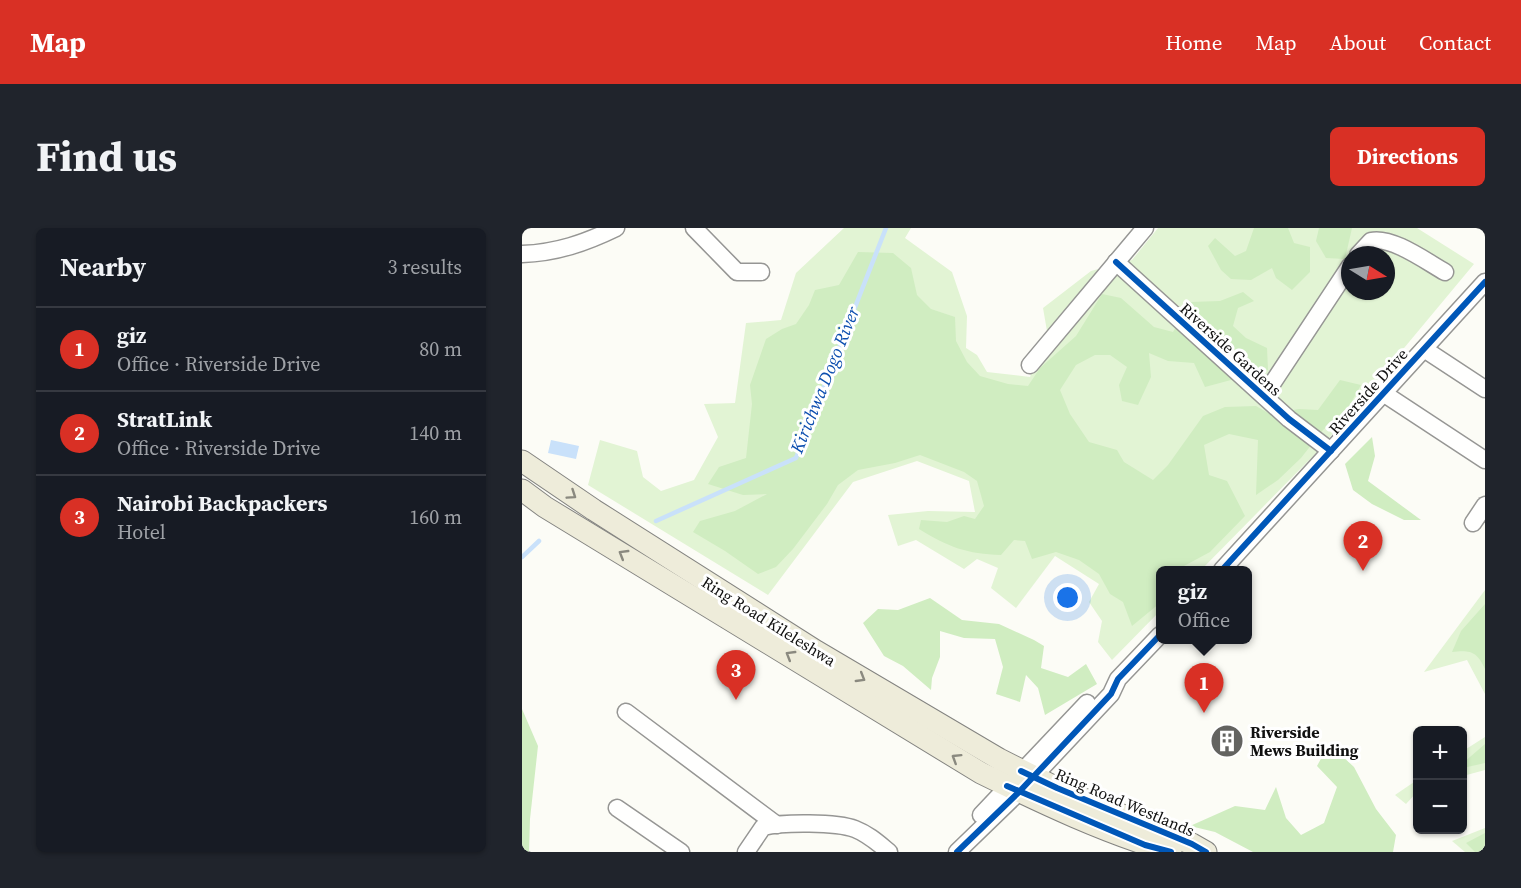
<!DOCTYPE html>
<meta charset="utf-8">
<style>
body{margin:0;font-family:"Source Serif 4",serif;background:#20242c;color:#f1f3f6}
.controls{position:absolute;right:18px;bottom:18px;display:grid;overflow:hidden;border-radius:9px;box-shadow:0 2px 4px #0004}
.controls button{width:54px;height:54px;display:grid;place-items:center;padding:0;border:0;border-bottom:2px solid #363941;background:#171b24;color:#f1f3f6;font:30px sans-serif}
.compass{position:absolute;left:819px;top:18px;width:54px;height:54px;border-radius:50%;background:#171b24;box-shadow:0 2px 4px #0004;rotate:101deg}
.you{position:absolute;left:546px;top:370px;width:21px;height:21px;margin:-15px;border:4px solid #fff;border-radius:50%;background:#1a73e8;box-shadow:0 0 0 9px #1a73e833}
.badge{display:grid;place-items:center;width:39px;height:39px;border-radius:50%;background:#d93025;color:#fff;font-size:20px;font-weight:700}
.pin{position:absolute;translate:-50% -50px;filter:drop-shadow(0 2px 3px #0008)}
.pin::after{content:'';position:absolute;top:32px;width:21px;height:18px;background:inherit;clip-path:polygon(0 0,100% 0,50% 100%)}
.popup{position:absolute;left:634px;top:338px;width:96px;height:78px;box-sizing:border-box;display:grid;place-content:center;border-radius:9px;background:#171b24;filter:drop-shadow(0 2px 4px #0005);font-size:20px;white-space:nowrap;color:#9ea1a6}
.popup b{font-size:22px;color:#f1f3f6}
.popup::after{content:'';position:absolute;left:50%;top:100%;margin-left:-12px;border:12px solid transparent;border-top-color:#171b24}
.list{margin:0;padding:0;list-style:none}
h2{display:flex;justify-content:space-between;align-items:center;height:78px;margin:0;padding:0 24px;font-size:26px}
h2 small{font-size:20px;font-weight:400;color:#9ea1a6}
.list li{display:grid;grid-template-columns:39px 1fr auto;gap:18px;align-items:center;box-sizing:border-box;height:84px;padding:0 24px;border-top:2px solid #363941}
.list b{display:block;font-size:22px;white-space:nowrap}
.list p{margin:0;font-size:20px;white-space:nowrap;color:#9ea1a6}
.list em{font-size:20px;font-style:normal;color:#9ea1a6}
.map{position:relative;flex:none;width:963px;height:624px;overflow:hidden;border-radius:9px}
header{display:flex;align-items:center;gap:36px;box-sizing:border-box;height:84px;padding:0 30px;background:#d93025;color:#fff}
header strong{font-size:28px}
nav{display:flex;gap:33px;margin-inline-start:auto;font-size:21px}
.intro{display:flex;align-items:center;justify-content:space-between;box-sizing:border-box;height:144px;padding:0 36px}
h1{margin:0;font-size:42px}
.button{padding:15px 27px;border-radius:9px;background:#d93025;color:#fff;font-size:21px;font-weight:700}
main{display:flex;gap:36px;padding:0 36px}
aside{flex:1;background:#171b24;border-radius:9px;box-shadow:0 2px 4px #0004}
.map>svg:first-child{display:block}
.green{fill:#e2f4d4;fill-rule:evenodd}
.forest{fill:#d0edc1}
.water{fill:#c9e1fa}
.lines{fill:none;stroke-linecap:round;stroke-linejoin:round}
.stream{stroke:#c9e1fa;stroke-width:4.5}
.minor-casing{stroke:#969694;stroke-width:19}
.major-casing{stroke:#848481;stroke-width:23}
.minor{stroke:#fffffe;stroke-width:16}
.major{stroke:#eeecda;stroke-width:21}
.cycleway-casing{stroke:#fff;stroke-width:10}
.cycleway{stroke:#0057b8;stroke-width:6}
.oneway{stroke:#8a897f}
.labels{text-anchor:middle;stroke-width:6;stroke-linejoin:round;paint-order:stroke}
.street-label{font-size:16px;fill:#101010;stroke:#fff}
.poi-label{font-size:16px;font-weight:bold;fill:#101010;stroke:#fff;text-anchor:start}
.water-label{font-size:18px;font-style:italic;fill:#0c4eaf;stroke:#fff}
</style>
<header>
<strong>Map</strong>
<nav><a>Home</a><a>Map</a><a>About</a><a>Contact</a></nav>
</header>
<div class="intro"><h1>Find us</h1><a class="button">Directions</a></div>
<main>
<aside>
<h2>Nearby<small>3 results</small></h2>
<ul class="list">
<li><span class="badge">1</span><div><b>giz</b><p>Office · Riverside Drive</p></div><em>80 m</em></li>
<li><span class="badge">2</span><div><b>StratLink</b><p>Office · Riverside Drive</p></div><em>140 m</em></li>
<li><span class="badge">3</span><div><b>Nairobi Backpackers</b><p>Hotel</p></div><em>160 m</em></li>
</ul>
</aside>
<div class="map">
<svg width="963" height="624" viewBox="0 0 963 624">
<rect width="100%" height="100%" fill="#fcfcf6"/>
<!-- green -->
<g class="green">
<path d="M322 0H389L383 10 430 44 445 88 444 120 455 127 465 144 508 149 525 103 521 80 569 43 610 32 636 0H895L952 36 798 221 679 342H638V383L590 432 576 414 580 393 567 374 577 356 533 328 494 380 469 360 476 340 455 331 442 341 394 312 376 318 366 287 406 283 453 284 447 253 395 233 331 254 246 367 66 257 78 212 115 223 121 249 139 263 172 252 196 209 182 176 213 175 224 95 259 92 274 45ZM828 27H864V63H828Z"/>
<polygon points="963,362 963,466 945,432 902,444"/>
<polygon points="963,509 963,542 941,548 941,523"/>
<polygon points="895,552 895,564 884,576 873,567"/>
<polygon points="963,600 963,624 943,624 930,613"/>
</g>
<!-- forest -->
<g class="forest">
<polygon points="732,0 766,0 772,15 788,19 788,44 770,62 754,50 750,40 729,52 709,51 699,42 686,18 693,10 713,28 724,23"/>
<polygon points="797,0 830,0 823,31 804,30 794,13"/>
<path d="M336 24 371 25 389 40 395 67 409 81 433 89 434 113 445 134 458 148 486 156 506 158 518 140 554 108 580 66 599 70 632 99 651 104 668 74 698 73 721 64 732 73 716 80 711 98 724 110 745 120 746 142 683 159 672 135 646 133 627 125 629 149 616 177 600 173 597 157 605 139 588 127H573L554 137 538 162 548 186 567 214 595 222 602 234 631 252 646 237 681 188 703 179 734 178 748 186 777 181 796 182 818 152 839 157 825 182 801 202 779 230 756 252 734 267 736 212 707 206 682 217 687 247 705 253 723 288 688 324 662 338 661 342H638V375L610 398 601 374 588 366 577 346 557 332 534 324 510 331 503 313 492 312 479 327C445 326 426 319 397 301L399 292 425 294 442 288 453 291 462 278 455 253 442 244 398 227 373 235 336 242 316 257 305 276 271 321 254 339 236 346 203 323 171 304 178 293 213 283 245 266 221 267 186 256 197 239 224 230 230 176 228 157 244 111 260 101 274 96 287 77 293 62 317 57Z"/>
<polygon points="850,209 853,228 846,253 899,292 882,292 850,276 831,262 823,236"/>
<polygon points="408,370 440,392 477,396 512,412 522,418 519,440 546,449 564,436 575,456 523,487 516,460 504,447 498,474 474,466 481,439 473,411 442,410 418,403 418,429 410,450 409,462 381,438 362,428 341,395 356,381 376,382"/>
<path d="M963 376V441C955 423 948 422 930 424L939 403Z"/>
<polygon points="0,481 16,518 8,591 7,624 0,624"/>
<polygon points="807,516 832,539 854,581 874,607 871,624 731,624 693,604 668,598 713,578 743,582 754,559 764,590 779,607 802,595 815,559 795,538"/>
<polygon points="963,516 963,535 941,540 941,535"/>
<polygon points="963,605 963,624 953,624 944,615"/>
</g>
<!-- water -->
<polygon class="water" points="29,212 57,218 54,231 26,225"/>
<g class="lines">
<!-- stream -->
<g class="stream">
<polyline points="134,293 274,230 364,0"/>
<polyline points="0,329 17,313"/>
</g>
<!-- minor casing -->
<g class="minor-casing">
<g id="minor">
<polyline points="172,0 215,44 239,44"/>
<path d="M0 26C34 25 63 15 94 0"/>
<path d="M836 27 849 13C870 8 905 34 923 44"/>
<polyline points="594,34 767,191 809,223"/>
<polyline points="902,121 963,161"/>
<polyline points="508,137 623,0"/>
<polyline points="861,165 963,232"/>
<polyline points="742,168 828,38"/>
<polyline points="951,295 963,277"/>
<polyline points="700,342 963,54"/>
<polyline points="104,484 255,597"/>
<polyline points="95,580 159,624"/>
<polyline points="459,587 565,475"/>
<path d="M224 624 241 599C260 594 315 594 333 601 346 606 356 615 367 624"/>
<polyline points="435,624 497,564 589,466 596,451 638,407"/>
</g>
</g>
<!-- major casing -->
<g class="major-casing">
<g id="major">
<polyline points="0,233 72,282 294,423 477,531 535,560 670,616 684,624"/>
<path d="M0 262 23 279 459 545C518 574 585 606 649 624"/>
</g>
</g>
<!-- minor -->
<use href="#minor" class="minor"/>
<!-- major -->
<use href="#major" class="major"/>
<!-- cycleway casing -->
<g class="cycleway-casing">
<g id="cycleway">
<polyline points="594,34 767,191 809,223"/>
<polyline points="700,342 963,54"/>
<polyline points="499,543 535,560 670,616 684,624"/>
<polyline points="485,558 623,617 649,624"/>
<polyline points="435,624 497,564 589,466 596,451 638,407"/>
</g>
</g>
<!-- cycleway -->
<use href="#cycleway" class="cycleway"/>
</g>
<!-- one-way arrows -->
<defs><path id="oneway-chevron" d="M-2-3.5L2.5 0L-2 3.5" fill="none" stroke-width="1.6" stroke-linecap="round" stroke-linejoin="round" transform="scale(1.5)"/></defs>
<g class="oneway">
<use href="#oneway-chevron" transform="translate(50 267) rotate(34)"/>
<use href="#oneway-chevron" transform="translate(101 326) rotate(-149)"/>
<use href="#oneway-chevron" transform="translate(268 427) rotate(-149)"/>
<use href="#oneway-chevron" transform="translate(339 450) rotate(31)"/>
<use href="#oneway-chevron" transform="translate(434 530) rotate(-148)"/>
</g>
<!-- icons -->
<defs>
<g id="building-disc" transform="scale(1.725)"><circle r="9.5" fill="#636360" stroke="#fff"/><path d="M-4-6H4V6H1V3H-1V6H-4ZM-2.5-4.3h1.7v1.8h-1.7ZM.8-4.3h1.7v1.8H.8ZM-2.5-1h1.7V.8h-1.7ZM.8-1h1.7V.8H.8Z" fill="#fff"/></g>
</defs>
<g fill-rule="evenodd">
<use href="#building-disc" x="705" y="513"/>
</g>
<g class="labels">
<!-- street labels -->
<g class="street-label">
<text transform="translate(709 121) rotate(42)" y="6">Riverside Gardens</text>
<text transform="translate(846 163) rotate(-48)" y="6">Riverside Drive</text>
<text transform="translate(247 393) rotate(32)" y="6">Ring Road Kileleshwa</text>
<text transform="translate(603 574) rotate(23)" y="6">Ring Road Westlands</text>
</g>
<!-- poi labels -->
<g class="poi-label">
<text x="728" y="510">Riverside<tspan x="728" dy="18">Mews Building</tspan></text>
</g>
<!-- water labels -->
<g class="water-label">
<text transform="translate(303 152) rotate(-68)" y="6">Kirichwa Dogo River</text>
</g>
</g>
</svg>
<div class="controls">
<button>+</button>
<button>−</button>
</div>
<svg class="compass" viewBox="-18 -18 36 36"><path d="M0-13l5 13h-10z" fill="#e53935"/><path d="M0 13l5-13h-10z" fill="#9ea1a6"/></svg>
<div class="you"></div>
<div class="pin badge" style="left:682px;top:485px">1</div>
<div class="popup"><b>giz</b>Office</div>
<div class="pin badge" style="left:841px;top:343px">2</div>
<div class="pin badge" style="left:214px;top:472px">3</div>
</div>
</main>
